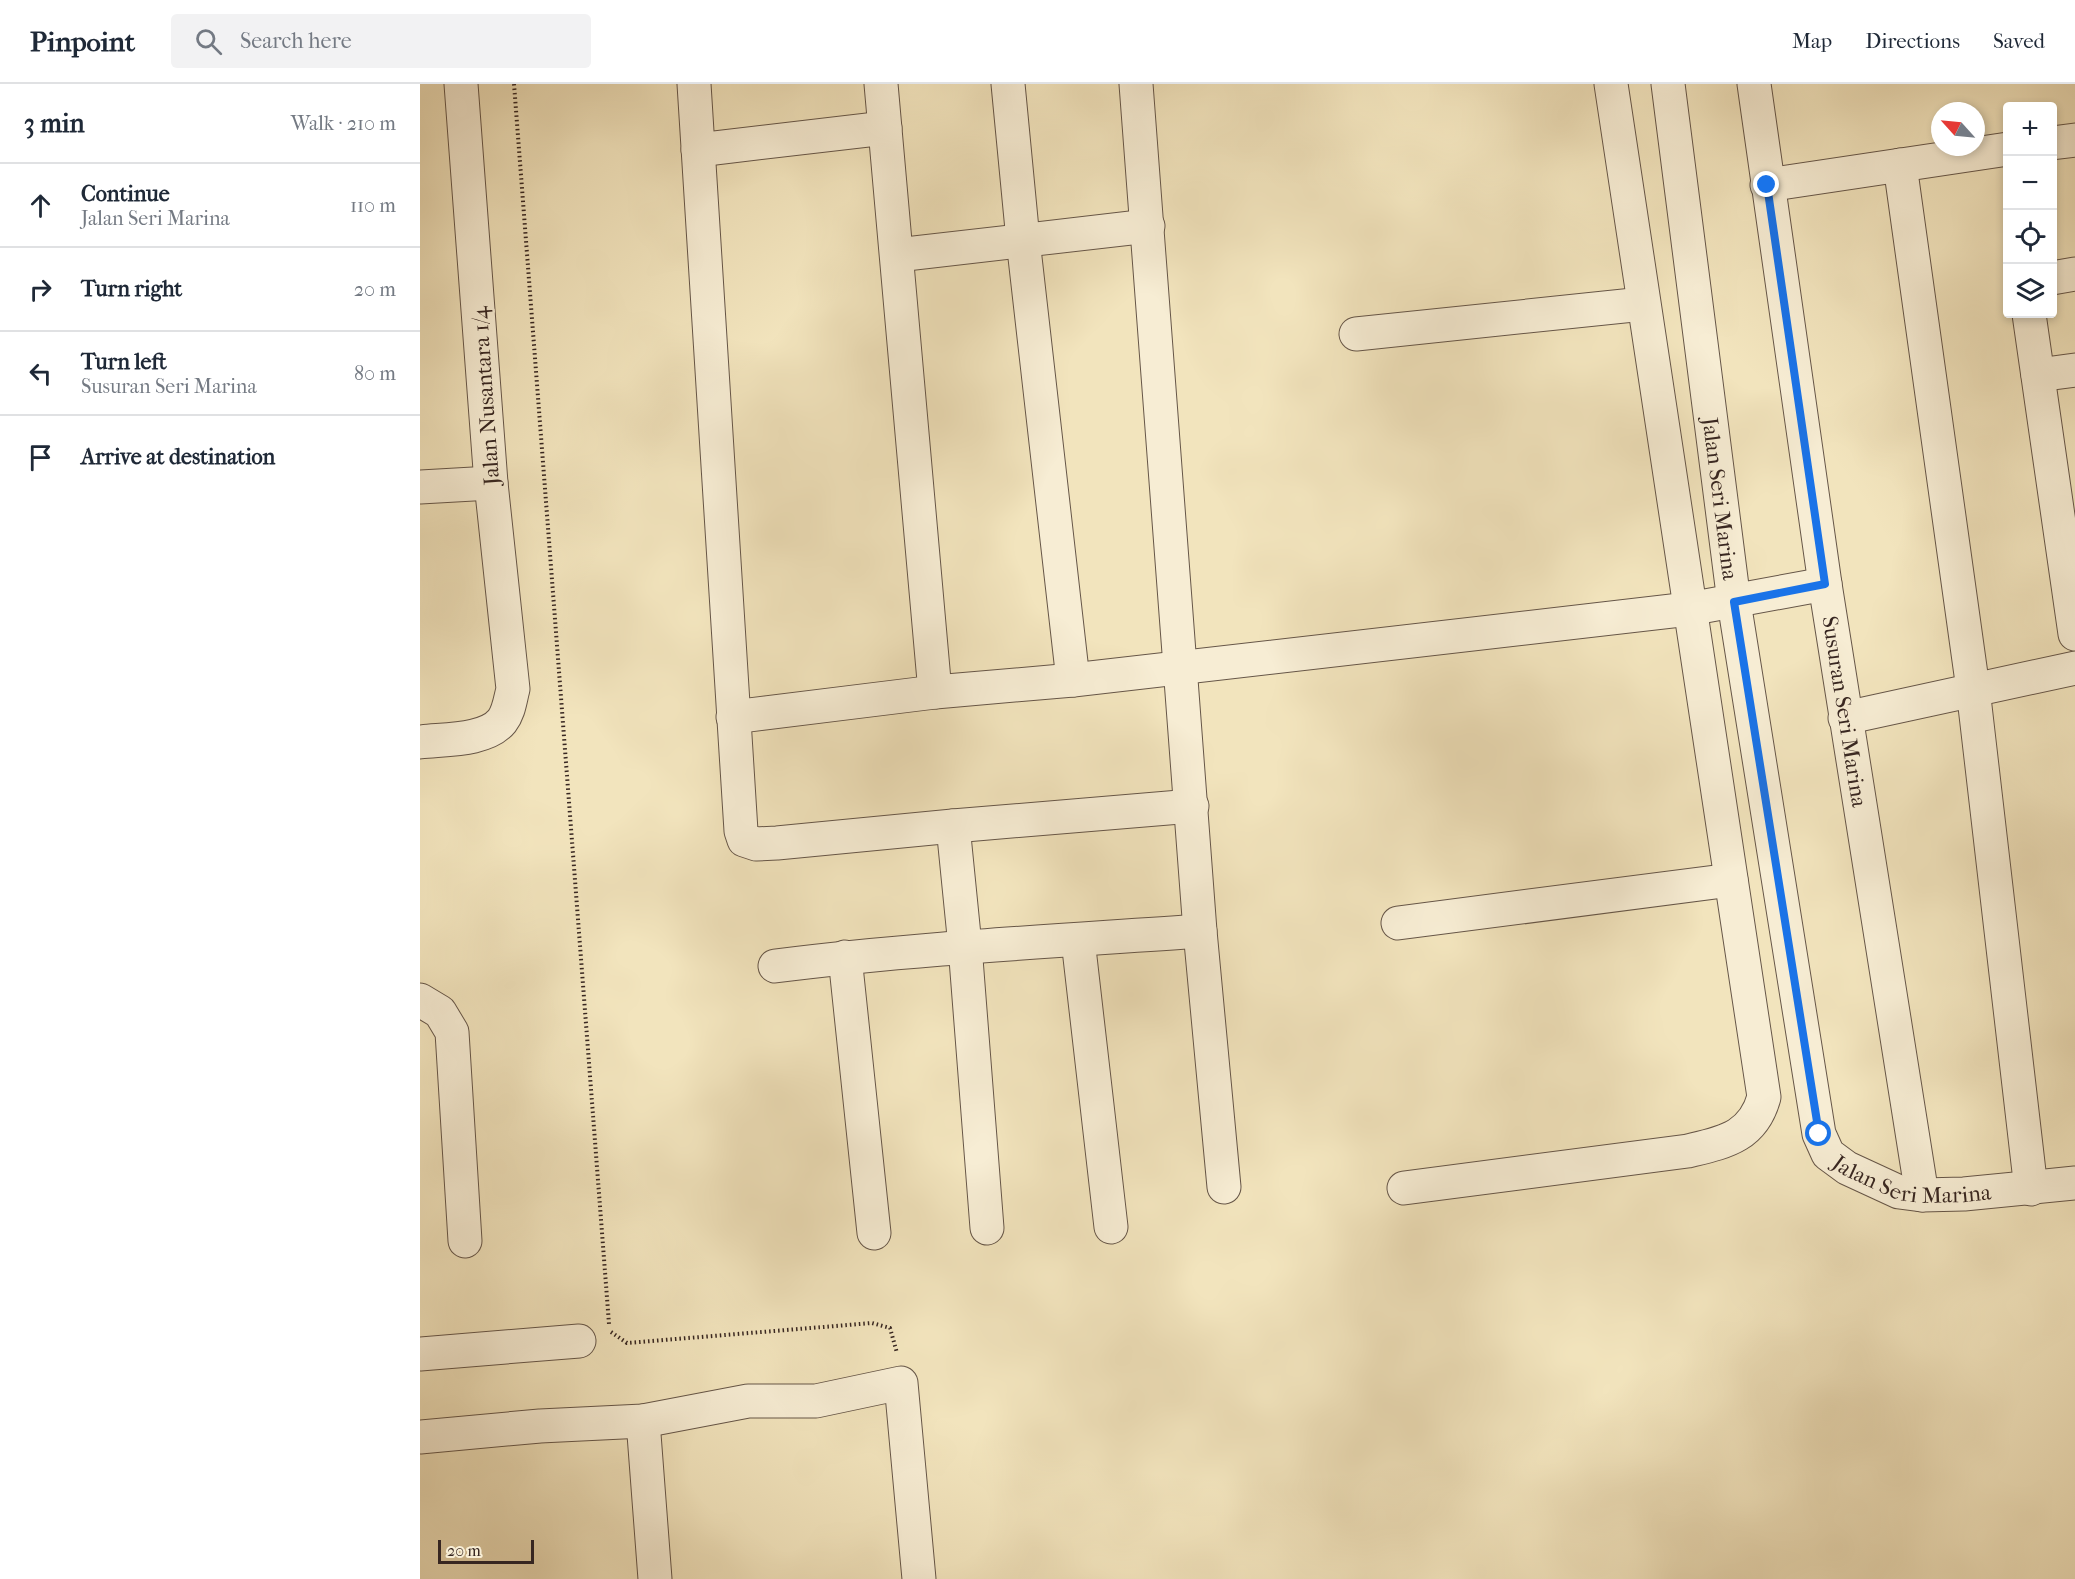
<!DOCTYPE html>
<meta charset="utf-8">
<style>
body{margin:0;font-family:"IM FELL French Canon",serif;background:#f2f2f3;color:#1f2937}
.controls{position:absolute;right:18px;top:18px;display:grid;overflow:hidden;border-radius:6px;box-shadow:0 3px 9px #0003}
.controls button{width:54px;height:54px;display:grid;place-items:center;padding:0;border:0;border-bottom:2px solid #e0e1e3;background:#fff;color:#1f2937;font:30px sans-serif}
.compass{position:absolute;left:1511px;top:18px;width:54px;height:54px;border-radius:50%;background:#fff;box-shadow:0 3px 9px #0003;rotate:297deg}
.scale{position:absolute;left:18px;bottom:15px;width:96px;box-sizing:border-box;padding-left:6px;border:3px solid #372621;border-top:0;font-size:16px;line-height:21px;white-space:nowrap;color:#372621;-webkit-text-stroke:4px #f7edd4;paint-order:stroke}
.stop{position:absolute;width:18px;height:18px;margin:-14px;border:4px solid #1a73e8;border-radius:50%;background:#fff}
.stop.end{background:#1a73e8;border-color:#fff;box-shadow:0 2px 6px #0008}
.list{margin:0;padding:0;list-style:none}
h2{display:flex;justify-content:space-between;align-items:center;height:78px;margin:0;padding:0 24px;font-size:26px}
h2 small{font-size:20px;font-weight:400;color:#747a83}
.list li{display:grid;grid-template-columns:39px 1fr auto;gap:18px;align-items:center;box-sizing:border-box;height:84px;padding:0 24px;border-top:2px solid #e0e1e3}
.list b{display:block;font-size:22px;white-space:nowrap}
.list p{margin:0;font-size:20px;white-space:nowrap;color:#747a83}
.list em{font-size:20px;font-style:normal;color:#747a83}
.icon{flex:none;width:33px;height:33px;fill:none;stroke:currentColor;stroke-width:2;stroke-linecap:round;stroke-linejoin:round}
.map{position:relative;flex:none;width:1655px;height:1495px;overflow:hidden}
header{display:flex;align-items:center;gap:36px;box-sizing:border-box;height:84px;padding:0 30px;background:#fff;border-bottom:2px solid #e0e1e3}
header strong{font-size:28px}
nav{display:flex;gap:33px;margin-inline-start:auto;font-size:21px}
.search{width:420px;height:54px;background:#f2f2f3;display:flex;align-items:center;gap:15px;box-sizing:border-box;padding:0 21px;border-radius:6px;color:#747a83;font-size:22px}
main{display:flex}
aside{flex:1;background:#fff}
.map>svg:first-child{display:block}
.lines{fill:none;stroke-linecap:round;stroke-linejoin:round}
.minor-casing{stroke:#665648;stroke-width:35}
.path{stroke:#372621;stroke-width:4;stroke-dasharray:1.5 3;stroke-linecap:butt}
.minor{stroke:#f7edd4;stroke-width:33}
.route{stroke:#1a73e8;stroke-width:8}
.labels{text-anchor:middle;stroke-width:5;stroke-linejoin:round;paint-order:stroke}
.street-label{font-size:22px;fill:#372621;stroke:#f7edd4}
</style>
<header>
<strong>Pinpoint</strong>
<div class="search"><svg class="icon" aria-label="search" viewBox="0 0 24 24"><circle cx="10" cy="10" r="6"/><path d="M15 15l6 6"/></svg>Search here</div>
<nav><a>Map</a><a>Directions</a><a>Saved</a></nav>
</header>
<main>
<aside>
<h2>3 min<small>Walk · 210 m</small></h2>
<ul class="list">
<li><svg class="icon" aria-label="ahead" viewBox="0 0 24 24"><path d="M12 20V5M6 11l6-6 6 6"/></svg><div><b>Continue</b><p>Jalan Seri Marina</p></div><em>110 m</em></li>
<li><svg class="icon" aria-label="right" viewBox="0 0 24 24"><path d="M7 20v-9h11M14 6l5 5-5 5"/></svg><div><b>Turn right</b></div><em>20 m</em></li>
<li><svg class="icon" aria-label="left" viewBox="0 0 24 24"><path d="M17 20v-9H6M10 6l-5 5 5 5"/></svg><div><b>Turn left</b><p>Susuran Seri Marina</p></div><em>80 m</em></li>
<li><svg class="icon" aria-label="arrive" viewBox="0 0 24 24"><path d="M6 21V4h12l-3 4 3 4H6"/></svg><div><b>Arrive at destination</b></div></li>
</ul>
</aside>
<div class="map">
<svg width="1655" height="1495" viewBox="0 0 1655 1495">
<rect width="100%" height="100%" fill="#f2e4bd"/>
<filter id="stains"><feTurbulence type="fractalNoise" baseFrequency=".00333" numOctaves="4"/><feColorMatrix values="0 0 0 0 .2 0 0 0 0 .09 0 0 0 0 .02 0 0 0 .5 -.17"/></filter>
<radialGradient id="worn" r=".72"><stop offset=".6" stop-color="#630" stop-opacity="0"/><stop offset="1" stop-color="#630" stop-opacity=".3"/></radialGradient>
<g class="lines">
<!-- minor casing -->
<g class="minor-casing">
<g id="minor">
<polyline points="274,0 321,747 324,756 336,760 357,759 533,742 772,722"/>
<polyline points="461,0 515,608"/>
<polyline points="588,0 603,156 653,596"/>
<polyline points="716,0 780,847 804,1103"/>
<path id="s1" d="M1248 0 1314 518 1399 1050 1408 1070 1427 1084 1479 1108 1502 1111 1544 1110 1655 1099"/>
<path id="s2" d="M1334 0 1405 500 1502 1111"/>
<polyline points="1632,59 1655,56"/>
<polyline points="278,66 465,44"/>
<polyline points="1480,81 1553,605 1611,1105"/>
<polyline points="1347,101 1588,65"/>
<polyline points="477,171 728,142"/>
<polyline points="1632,194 1655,190"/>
<polyline points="1609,230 1655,550"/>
<polyline points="936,250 1223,220"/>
<polyline points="1618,291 1655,286"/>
<polyline points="0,403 71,399"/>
<polyline points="313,633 515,608 653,596 1269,525 1405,500"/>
<polyline points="1425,634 1655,584"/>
<path d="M0 658C24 655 66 657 82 637 89 628 90 616 93 605L71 399 41 0"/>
<polyline points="533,742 545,862 567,1144"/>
<polyline points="978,839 1311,796"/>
<polyline points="658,856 691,1143"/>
<polyline points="425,873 454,1149"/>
<path d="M355 882C497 864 639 857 780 847"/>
<polyline points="0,916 20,928 32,948 45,1157"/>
<path d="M984 1104 1268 1067C1305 1058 1333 1053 1344 1013L1191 0"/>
<polyline points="0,1270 159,1257"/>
<polyline points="223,1337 235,1495"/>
<polyline points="0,1353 120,1342 223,1337 328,1317 396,1317 481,1299 499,1495"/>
</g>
</g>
<!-- path -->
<g class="path">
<polyline points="94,0 189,1240"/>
<polyline points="191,1248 207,1259 452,1239 470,1244 477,1269"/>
</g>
<!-- minor -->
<use href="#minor" class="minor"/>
</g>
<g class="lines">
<!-- route -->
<polyline class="route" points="1347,101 1405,500 1314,518 1399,1050"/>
</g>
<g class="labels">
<!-- street labels -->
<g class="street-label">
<text transform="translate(65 312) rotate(-94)" y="8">Jalan Nusantara 1/4</text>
<text dy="8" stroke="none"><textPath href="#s1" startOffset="418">Jalan Seri Marina</textPath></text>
<text dy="8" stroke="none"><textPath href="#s2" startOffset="634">Susuran Seri Marina</textPath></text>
<text dy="8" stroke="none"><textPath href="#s1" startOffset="1174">Jalan Seri Marina</textPath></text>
</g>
</g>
<rect width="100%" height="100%" filter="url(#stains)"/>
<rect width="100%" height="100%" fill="url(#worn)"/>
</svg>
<div class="controls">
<button>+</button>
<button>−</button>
<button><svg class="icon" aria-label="locate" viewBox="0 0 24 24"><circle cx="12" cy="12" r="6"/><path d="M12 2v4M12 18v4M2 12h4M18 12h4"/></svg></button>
<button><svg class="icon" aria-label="layers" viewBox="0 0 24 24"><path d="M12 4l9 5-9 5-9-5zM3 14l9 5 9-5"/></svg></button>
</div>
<svg class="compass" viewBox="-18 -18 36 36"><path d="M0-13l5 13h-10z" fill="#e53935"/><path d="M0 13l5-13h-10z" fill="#747a83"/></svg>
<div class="scale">20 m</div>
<div class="stop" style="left:1399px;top:1050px"></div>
<div class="stop end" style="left:1347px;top:101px"></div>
</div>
</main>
